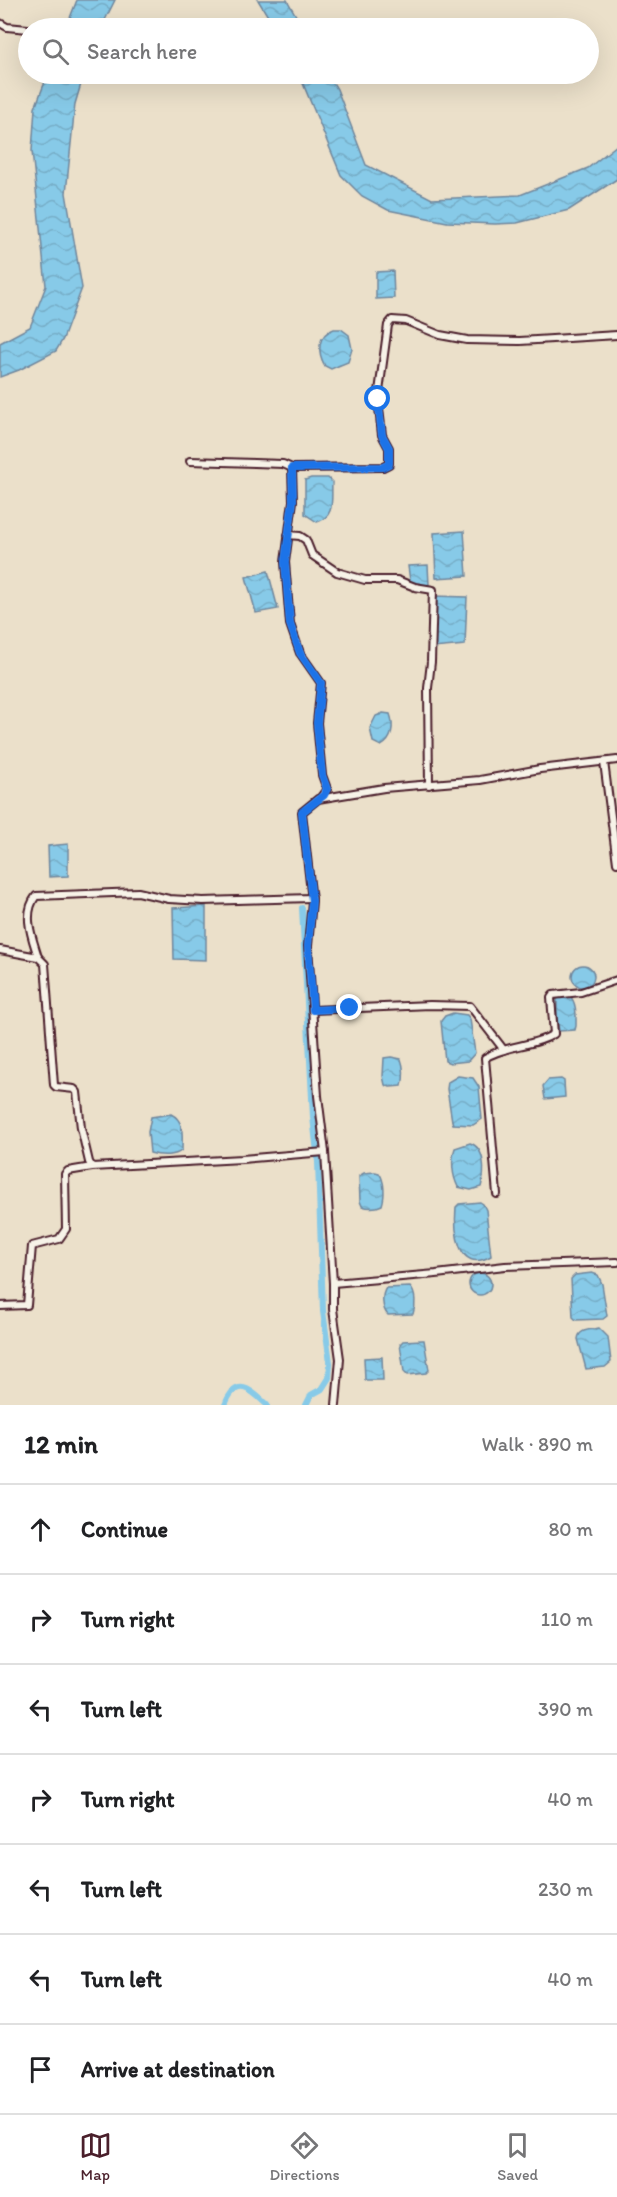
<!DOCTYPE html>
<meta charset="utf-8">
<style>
body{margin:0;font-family:Itim,sans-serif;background:#f2f2f2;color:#202124}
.stop{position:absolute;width:18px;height:18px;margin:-14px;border:4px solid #1a73e8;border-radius:50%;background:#fff}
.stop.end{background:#1a73e8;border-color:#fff;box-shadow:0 2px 6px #0008}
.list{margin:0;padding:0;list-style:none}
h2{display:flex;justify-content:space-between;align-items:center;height:78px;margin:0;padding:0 24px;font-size:26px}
h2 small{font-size:20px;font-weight:400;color:#757577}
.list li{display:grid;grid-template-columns:39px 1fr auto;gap:18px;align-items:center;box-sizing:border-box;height:90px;padding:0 24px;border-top:2px solid #e0e0e0}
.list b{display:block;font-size:22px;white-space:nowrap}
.list em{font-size:20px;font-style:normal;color:#757577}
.icon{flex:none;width:33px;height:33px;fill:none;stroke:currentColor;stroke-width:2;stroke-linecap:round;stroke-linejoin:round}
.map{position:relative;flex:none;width:617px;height:1405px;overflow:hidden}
.search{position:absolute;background:#fff;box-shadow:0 6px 24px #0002;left:18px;right:18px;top:18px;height:66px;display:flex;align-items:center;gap:15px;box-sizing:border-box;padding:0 21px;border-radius:33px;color:#757577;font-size:22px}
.sheet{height:708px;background:#fff}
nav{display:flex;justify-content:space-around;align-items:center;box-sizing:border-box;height:84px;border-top:2px solid #e0e0e0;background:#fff;font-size:16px;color:#757577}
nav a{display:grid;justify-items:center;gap:3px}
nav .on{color:#4a1f2b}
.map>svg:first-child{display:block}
.water{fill:url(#water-waves);stroke:#6f869c;stroke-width:1.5}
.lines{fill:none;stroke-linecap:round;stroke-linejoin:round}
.canal{stroke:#87cae8;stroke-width:6}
.minor-casing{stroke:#4a1f2b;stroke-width:10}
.minor{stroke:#f7f3e8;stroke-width:6}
.route{stroke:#1a73e8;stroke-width:8}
</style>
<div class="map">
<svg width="617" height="1405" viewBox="0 0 617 1405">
<defs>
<pattern id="water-waves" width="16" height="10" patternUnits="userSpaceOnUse" patternTransform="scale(1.5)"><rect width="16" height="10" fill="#87cae8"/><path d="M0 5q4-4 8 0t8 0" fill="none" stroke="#76adc7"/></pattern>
</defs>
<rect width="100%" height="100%" fill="#ebe0ca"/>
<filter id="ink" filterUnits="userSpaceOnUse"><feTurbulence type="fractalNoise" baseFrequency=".0167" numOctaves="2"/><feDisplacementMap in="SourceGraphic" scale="12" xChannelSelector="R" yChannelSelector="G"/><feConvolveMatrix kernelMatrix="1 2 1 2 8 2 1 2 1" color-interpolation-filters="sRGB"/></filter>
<g filter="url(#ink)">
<!-- water -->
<g class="water">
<polygon points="77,0 115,0 101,28 66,28"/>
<polygon points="258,0 287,0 303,28 275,28"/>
<polygon points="48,74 84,74 75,104 66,193 82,288 63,339 56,351 19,370 0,377 0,343 30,327 46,286 32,151 35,108"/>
<polygon points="299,74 328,74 337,89 366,165 432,199 520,195 588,168 617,145 617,179 569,210 517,223 495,224 447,222 388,210 362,196 341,175"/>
<polygon points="393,271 394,298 376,299 376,272"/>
<path d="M334 329H341L349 335 352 349 348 362 331 369 325 366C317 352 317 335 334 329Z"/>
<path d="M311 478H328L332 482C331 499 336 516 317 522L305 514V480Z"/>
<polygon points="464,531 467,576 436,578 434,533"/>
<polygon points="428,565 429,585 413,584 410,581 408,566"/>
<polygon points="268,571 278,609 256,613 246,577"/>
<polygon points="434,596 467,597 465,645 433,648"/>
<path d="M383 713 390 714C394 725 393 740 381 746L373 742 370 728 376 716Z"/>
<polygon points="68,844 68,876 49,877 48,846"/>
<polygon points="206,906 206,960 174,959 173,908"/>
<circle cx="583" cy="976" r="11"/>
<path d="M569 995C577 1002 576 1016 576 1026L575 1030 559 1031 557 1018V998Z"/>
<polygon points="453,1013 467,1015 470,1019 475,1053 468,1061 450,1063 445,1061 441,1021 445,1016"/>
<path d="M391 1057 401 1059C404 1067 404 1077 402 1086L390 1087 385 1085 383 1076 384 1058Z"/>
<polygon points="458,1076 473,1078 479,1087 482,1119 473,1125 453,1124 452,1121 447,1089 448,1082"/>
<polygon points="548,1080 561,1079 564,1081 565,1097 545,1099 543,1086"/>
<path d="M171 1114C185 1121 182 1135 182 1150 175 1157 160 1156 150 1153L148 1132 151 1117Z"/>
<path d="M470 1143C486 1148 485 1173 481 1187L471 1190 458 1187C452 1175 451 1160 455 1148Z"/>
<path d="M375 1172 379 1173C385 1181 385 1196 382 1205 376 1208 368 1208 362 1206L360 1201 359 1176 364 1173Z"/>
<path d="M480 1202 483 1204 486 1210 491 1256C457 1275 454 1229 456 1207L459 1204Z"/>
<circle cx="480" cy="1284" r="11"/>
<polygon points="592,1273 598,1275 602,1284 607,1316 603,1319 576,1320 573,1317 571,1279 575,1275"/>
<path d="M410 1287C416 1293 416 1306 413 1314L388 1315C382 1309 381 1295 386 1288Z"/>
<path d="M599 1328 608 1337 611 1362 605 1367 586 1369 578 1339C579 1329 590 1330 599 1328Z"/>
<polygon points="422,1340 424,1340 429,1370 426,1373 407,1375 404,1372 400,1344 403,1341"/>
<polygon points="382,1357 383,1380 365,1380 364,1358"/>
</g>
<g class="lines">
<!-- canal -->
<g class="canal">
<polyline points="302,908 313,1117 318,1162 323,1311 330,1363 329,1378 322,1389 311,1395 306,1405"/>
<path d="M225 1405C236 1376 251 1389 267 1405"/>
</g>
<!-- minor casing -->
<g class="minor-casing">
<g id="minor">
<polyline points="0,23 7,27 28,29"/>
<polyline points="190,461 283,464 292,468 383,467 389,464 389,448 382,435 378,399 388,325 392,320 406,321 440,335 467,340 520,341 617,335"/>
<polyline points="292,468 293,501 285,562 290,624 300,653 321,683 317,723 322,775 327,789 321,797"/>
<polyline points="288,535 300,536 306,540 312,555 337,572 365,580 397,580 415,587 433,590 431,662 428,688 429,785"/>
<polyline points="604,762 617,863"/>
<polyline points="0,950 38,957 45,964 54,1085 56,1087 74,1089 77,1092 81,1128 89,1162 92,1167 242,1159 325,1152 318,1096 308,946 312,901 302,812 318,799 384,788 480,780 540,769 617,760"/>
<path d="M38 957C32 937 22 914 36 896L138 892 169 899 203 901 312 898"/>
<polyline points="313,1010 430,1005 470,1006 504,1050"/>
<polyline points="325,1152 333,1283 436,1274 505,1266 617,1262"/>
<path d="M497 1194 485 1058C505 1045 533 1047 554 1034L551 998 553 995 581 992 617 980"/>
<polyline points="333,1283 333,1309 340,1359 336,1405"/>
<polyline points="0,1306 27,1305 32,1246 59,1239 66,1229 65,1174 68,1171 92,1167"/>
</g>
</g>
<!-- minor -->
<use href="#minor" class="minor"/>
</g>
</g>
<g class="lines" filter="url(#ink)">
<!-- route -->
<polyline class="route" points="350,1008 313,1010 308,946 312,901 302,812 324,795 327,789 322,775 317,723 321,683 300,653 290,624 285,562 293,501 292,468 383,467 389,464 389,448 382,435 378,399"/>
</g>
</svg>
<div class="stop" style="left:378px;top:399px"></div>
<div class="stop end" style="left:350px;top:1008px"></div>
<div class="search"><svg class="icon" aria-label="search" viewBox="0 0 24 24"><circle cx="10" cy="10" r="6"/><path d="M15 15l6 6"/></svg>Search here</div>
</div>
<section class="sheet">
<h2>12 min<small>Walk · 890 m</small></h2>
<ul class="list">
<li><svg class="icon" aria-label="ahead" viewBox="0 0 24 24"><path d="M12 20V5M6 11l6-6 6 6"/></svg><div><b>Continue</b></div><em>80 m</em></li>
<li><svg class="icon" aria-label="right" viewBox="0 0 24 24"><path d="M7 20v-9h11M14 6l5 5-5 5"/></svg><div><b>Turn right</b></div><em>110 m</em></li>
<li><svg class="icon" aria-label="left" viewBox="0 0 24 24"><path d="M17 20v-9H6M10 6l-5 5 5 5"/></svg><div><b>Turn left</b></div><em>390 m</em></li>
<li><svg class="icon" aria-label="right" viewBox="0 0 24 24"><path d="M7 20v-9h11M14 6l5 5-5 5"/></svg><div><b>Turn right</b></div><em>40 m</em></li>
<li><svg class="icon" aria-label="left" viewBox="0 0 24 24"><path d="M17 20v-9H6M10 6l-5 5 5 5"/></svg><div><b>Turn left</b></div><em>230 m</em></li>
<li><svg class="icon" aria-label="left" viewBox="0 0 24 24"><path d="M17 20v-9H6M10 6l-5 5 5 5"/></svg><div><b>Turn left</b></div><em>40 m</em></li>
<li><svg class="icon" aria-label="arrive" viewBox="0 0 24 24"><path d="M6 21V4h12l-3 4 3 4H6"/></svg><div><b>Arrive at destination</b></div></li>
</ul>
</section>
<nav>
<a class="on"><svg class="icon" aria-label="map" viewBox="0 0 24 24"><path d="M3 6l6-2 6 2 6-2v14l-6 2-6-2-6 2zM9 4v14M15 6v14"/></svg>Map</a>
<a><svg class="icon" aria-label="directions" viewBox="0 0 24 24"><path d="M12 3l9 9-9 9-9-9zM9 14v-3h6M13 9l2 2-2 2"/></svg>Directions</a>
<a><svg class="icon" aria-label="saved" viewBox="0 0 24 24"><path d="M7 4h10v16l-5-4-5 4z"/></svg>Saved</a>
</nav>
